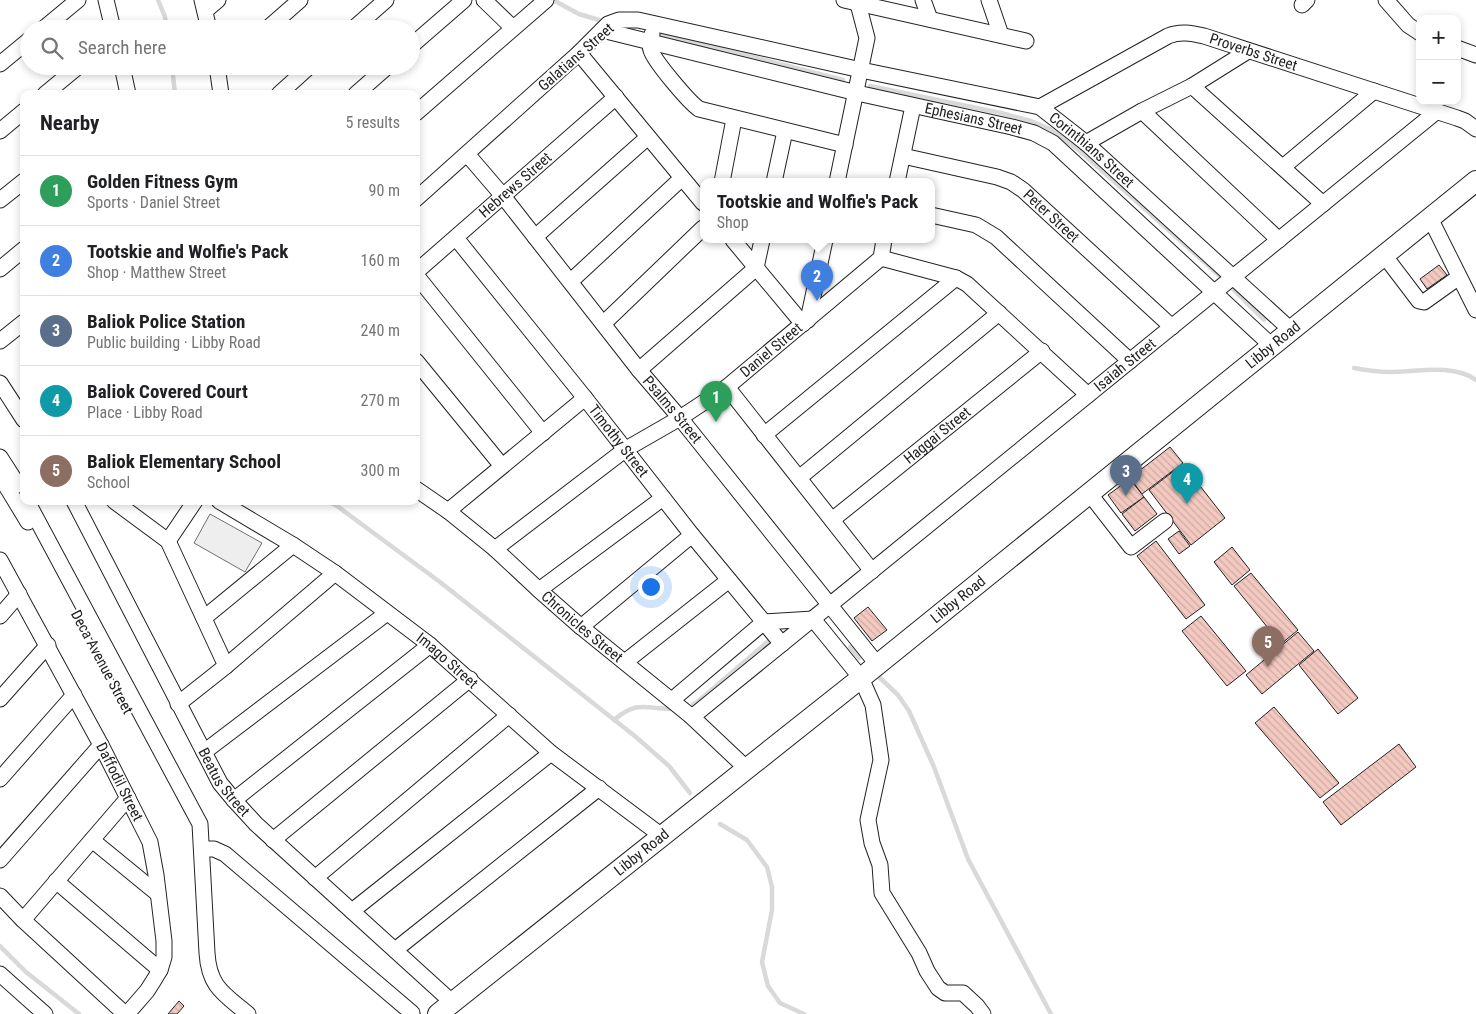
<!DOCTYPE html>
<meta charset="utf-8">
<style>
body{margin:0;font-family:"Roboto Condensed",sans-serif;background:#f2f2f2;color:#202124}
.controls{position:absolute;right:15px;top:15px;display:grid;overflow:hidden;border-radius:10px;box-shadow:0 2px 8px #0003}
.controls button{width:45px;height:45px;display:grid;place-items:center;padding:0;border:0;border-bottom:1px solid #e0e0e0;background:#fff;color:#202124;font:25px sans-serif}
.you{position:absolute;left:650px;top:586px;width:18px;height:18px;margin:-12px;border:4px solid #fff;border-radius:50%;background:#1a73e8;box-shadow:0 0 0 8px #1a73e833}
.badge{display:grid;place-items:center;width:32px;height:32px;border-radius:50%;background:#111827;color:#fff;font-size:16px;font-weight:700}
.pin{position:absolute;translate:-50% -41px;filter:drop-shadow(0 1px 2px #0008)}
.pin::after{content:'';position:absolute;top:26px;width:18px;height:15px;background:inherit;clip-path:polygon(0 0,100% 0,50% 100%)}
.popup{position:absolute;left:700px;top:178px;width:235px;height:65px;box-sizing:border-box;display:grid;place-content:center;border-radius:10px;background:#fff;filter:drop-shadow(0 1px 4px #0005);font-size:16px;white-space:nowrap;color:#757577}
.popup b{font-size:19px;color:#202124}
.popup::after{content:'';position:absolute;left:50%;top:100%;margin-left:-10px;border:10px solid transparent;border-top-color:#fff}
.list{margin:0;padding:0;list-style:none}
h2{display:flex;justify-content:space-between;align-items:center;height:65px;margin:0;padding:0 20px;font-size:21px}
h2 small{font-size:16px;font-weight:400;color:#757577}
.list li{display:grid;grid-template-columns:32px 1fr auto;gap:15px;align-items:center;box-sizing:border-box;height:70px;padding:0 20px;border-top:1px solid #e0e0e0}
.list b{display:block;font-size:19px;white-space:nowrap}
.list p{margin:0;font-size:16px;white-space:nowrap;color:#757577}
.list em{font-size:16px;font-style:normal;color:#757577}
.icon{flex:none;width:28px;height:28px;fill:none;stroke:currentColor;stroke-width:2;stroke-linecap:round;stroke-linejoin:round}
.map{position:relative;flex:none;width:1476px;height:1014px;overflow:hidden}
.search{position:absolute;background:#fff;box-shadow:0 2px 8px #0003;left:20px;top:20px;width:400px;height:55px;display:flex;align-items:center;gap:12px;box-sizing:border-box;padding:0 18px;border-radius:28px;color:#757577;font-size:19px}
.panel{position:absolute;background:#fff;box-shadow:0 2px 8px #0003;left:20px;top:90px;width:400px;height:415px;border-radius:10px}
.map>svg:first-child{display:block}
.grass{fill:#eee;stroke:#6f6f6f}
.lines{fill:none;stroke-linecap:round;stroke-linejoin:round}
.stream{stroke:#d9d9d9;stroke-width:4.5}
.building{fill:url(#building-back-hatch);stroke:#222}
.minor-casing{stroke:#222;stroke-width:17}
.major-casing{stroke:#222;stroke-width:22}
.minor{stroke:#fff;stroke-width:15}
.major{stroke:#fff;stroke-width:20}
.fence{stroke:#222;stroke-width:1;stroke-dasharray:6 2.5;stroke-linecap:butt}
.labels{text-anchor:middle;stroke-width:4;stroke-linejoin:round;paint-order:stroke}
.street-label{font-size:15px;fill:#222;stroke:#fff}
</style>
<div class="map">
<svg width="1476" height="1014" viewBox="0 0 1476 1014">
<defs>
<pattern id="building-back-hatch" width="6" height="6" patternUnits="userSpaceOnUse" patternTransform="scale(1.25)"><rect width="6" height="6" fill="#f3c9c0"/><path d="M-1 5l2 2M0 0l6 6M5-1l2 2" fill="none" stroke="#d0aca5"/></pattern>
</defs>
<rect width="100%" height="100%" fill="#fff"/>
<!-- grass -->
<polygon class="grass" points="210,514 262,543 245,572 194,543"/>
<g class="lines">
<!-- stream -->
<g class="stream">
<polyline points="158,0 165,17 167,29"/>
<polyline points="553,0 579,14 599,20"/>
<polyline points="658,33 843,80"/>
<polyline points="172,66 175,94"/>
<polyline points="870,86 1001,113 1031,121 1050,129 1080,151 1221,277"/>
<polyline points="1232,288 1264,320"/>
<path d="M1354 368C1365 370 1377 372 1389 372 1415 372 1453 363 1476 380"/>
<polyline points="328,501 337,506 440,582 636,737 669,766 690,793"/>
<polyline points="850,647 859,658"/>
<polyline points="878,676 898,695 909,711 934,767 968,859 1051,1014"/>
<polyline points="693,704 696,703 772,638"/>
<path d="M614 720C636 701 644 708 670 709"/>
<polyline points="720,824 747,840 767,867 772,887 772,910 762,962 768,986 780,1003 804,1014"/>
<polyline points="0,946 26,972 79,1014"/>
</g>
</g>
<!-- building -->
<g class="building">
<polygon points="1439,265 1447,275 1427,289 1420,279"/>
<polygon points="1170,447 1183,463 1142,494 1130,478"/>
<polygon points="1183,464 1225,518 1191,545 1149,490"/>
<polygon points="1130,479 1144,497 1121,513 1108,495"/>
<polygon points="1144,497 1157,514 1135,531 1122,514"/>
<polygon points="1179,531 1190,546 1179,554 1168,539"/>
<polygon points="1156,541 1205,605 1186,619 1137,556"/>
<polygon points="1232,547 1250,570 1232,585 1214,562"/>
<polygon points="1251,573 1298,630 1281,644 1234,586"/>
<polygon points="868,607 887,630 872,641 854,618"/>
<polygon points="1201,616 1246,671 1227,686 1182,631"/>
<polygon points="1298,632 1314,651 1262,694 1246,675"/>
<polygon points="1318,649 1358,698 1338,714 1299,665"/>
<polygon points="1274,707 1339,783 1320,798 1255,723"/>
<polygon points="1399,744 1416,767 1341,825 1323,802"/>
<polygon points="179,1001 184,1006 177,1014 168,1014"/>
</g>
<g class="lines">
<!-- minor casing -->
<g class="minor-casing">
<g id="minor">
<polyline points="106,0 113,29"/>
<polyline points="202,0 209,29"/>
<polyline points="484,0 513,28"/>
<polyline points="844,0 1026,41"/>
<polyline points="923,0 930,19"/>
<polyline points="989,0 1001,35"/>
<polyline points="1386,0 1408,25 1420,33"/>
<polyline points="1302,5 1307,0"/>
<polyline points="205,11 218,0"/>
<polyline points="43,29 78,0"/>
<polyline points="267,29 300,0"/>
<polyline points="353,29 386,0"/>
<path id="s1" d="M602 30 857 93 1012 127 1034 133 1053 143 1272 346"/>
<path d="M652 34C651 40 649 45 651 50 654 61 689 102 699 109L845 145"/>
<polyline points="411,46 464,0"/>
<polyline points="1457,48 1476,55"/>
<polyline points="579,53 703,203"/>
<polyline points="0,64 29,40"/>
<polyline points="122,66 128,94"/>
<polyline points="217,66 221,94"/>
<polyline points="1192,86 1323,204"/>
<polyline points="45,94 79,66"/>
<polyline points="279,94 310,66"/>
<polyline points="356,94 388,66"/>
<path id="s2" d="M1040 107 1168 36C1180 31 1191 33 1204 36L1457 118 1465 121 1476 129"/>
<polyline points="1142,111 1279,240"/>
<polyline points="416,113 546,0"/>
<polyline points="0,131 24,111"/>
<polyline points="1086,143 1142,111 1192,86 1248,51"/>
<path id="s3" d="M467 154 503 196 639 370 680 418 877 664"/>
<path id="s4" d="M903 156 997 177 1011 182 1023 190 1172 327"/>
<polyline points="1283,167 1374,91"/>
<polyline points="722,182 734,119"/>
<polyline points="774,182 785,131"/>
<polyline points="837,182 867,38 857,0"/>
<polyline points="897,182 913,106"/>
<path id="s5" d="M416 199 579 53 608 24 619 20H638L861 70 1040 107 1086 143 1291 330"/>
<polyline points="0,200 24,181"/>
<polyline points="931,215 976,225 996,237 1130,361"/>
<polyline points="1430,218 1476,310"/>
<polyline points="535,237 648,137"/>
<path id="s6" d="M456 238 585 398 692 535 782 644"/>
<polyline points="733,240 803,324"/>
<polyline points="1384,255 1419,301 1424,302 1459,277"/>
<polyline points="881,258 956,278 967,284 1088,395"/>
<polyline points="0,269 24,249"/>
<path id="s7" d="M416 272 616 97"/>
<polyline points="416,275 543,433"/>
<polyline points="571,281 682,178"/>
<polyline points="808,320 825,240"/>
<polyline points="604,323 703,228"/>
<polyline points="0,341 24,322"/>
<polyline points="416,361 502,466"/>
<polyline points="639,370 756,268 762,240"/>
<polyline points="0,383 24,420"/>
<polyline points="727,387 872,571"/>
<polyline points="764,435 956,278"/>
<polyline points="0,457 18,485"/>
<polyline points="0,476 28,522"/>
<polyline points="799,478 999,313"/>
<path id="s8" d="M416 489 448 511 495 549 539 590 581 627 692 717 746 768"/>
<polyline points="1089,493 1131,547 1165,521"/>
<path d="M27 501 200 824 207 953C209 987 224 994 248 1014"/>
<path id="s9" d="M74 501 220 783 234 800 256 824 453 1003"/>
<polyline points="114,501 168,541 226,666"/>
<path id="s10" d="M219 501 293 545 335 573 430 645 551 753 662 836"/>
<polyline points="448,511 585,398"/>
<path id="s11" d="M832 520 1042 351"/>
<polyline points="168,541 195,501"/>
<path id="s12" d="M495 549 626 449 680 418 727 387 881 258 884 240"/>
<path id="s13" d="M0 560 101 745 150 842 156 875 164 941V957L160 970 154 980 147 991 127 1014"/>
<polyline points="539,590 663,498"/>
<polyline points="0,616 19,594"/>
<polyline points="204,618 293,545"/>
<polyline points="813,619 861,678 873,705 881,760 868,820 872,843 880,865 882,893 919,953 927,971 938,988 945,993 963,993 977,1006 983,1014"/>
<polyline points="581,627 692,535"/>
<polyline points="625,662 729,580"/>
<polyline points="0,699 48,645"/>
<polyline points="672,700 764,622 813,619"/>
<polyline points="178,704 226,666 335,573"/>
<path id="s14" d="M692 717 1436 112"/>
<polyline points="204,752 387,613"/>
<polyline points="0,779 74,695"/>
<polyline points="234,800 430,645"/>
<polyline points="92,840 158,894"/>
<polyline points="273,840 470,679"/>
<polyline points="202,849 214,849 225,854 412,1013"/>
<polyline points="0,860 101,745"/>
<polyline points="315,878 509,715"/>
<polyline points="56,881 160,970"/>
<polyline points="0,896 23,920 125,1014"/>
<polyline points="352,911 551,753"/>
<polyline points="23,920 128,798"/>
<polyline points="395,950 599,788"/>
<polyline points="0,974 45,1014"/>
</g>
</g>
<!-- major casing -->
<g class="major-casing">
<g id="major">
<path id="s15" d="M438 1014 861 678 1476 181"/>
</g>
</g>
<!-- minor -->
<use href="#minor" class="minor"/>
<!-- major -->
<use href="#major" class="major"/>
<!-- fence -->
<polyline class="fence" points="420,1014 421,1014"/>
</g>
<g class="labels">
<!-- street labels -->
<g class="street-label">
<text dy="5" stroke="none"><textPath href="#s2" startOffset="235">Proverbs Street</textPath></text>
<text transform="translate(576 57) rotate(-41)" y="5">Galatians Street</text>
<text dy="5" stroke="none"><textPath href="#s1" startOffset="382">Ephesians Street</textPath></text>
<text dy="5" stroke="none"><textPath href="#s5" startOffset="769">Corinthians Street</textPath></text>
<text dy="5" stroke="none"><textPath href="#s7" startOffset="132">Hebrews Street</textPath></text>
<text dy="5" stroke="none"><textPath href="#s4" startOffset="164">Peter Street</textPath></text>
<text dy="5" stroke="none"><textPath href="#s15" startOffset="1070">Libby Road</textPath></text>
<text dy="5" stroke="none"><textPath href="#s12" startOffset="341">Daniel Street</textPath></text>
<text dy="5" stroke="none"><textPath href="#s14" startOffset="558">Isaiah Street</textPath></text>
<text dy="5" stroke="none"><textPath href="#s3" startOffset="328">Psalms Street</textPath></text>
<text dy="5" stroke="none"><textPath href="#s11" startOffset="135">Haggai Street</textPath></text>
<text dy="5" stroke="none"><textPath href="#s6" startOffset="260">Timothy Street</textPath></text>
<text dy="5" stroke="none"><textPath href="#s15" startOffset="665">Libby Road</textPath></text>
<text dy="5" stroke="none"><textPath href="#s8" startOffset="216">Chronicles Street</textPath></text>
<text dy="5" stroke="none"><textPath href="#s10" startOffset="279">Imago Street</textPath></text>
<text transform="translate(102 662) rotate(62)" y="5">Deca Avenue Street</text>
<text dy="5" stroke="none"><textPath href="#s9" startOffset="319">Beatus Street</textPath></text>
<text dy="5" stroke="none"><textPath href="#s13" startOffset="252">Daffodil Street</textPath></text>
<text dy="5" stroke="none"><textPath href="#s15" startOffset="260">Libby Road</textPath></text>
</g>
</g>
</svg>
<div class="controls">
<button>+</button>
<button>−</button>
</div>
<div class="you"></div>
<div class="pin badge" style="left:716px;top:422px;background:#2e9e5b">1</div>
<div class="pin badge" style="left:817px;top:301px;background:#3f7fe0">2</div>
<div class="popup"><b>Tootskie and Wolfie's Pack</b>Shop</div>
<div class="pin badge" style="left:1126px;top:496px;background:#5c6f8a">3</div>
<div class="pin badge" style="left:1187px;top:504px;background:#0f9aa8">4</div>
<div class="pin badge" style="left:1268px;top:667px;background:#8d6e63">5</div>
<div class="search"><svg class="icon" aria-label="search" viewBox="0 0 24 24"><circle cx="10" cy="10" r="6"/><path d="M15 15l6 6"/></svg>Search here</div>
<section class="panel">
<h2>Nearby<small>5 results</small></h2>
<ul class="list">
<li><span class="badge" style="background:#2e9e5b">1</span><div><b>Golden Fitness Gym</b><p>Sports · Daniel Street</p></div><em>90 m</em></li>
<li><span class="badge" style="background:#3f7fe0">2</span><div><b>Tootskie and Wolfie's Pack</b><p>Shop · Matthew Street</p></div><em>160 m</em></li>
<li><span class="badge" style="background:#5c6f8a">3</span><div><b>Baliok Police Station</b><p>Public building · Libby Road</p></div><em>240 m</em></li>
<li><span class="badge" style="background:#0f9aa8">4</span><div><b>Baliok Covered Court</b><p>Place · Libby Road</p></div><em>270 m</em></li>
<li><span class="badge" style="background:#8d6e63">5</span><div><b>Baliok Elementary School</b><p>School</p></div><em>300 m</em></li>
</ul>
</section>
</div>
